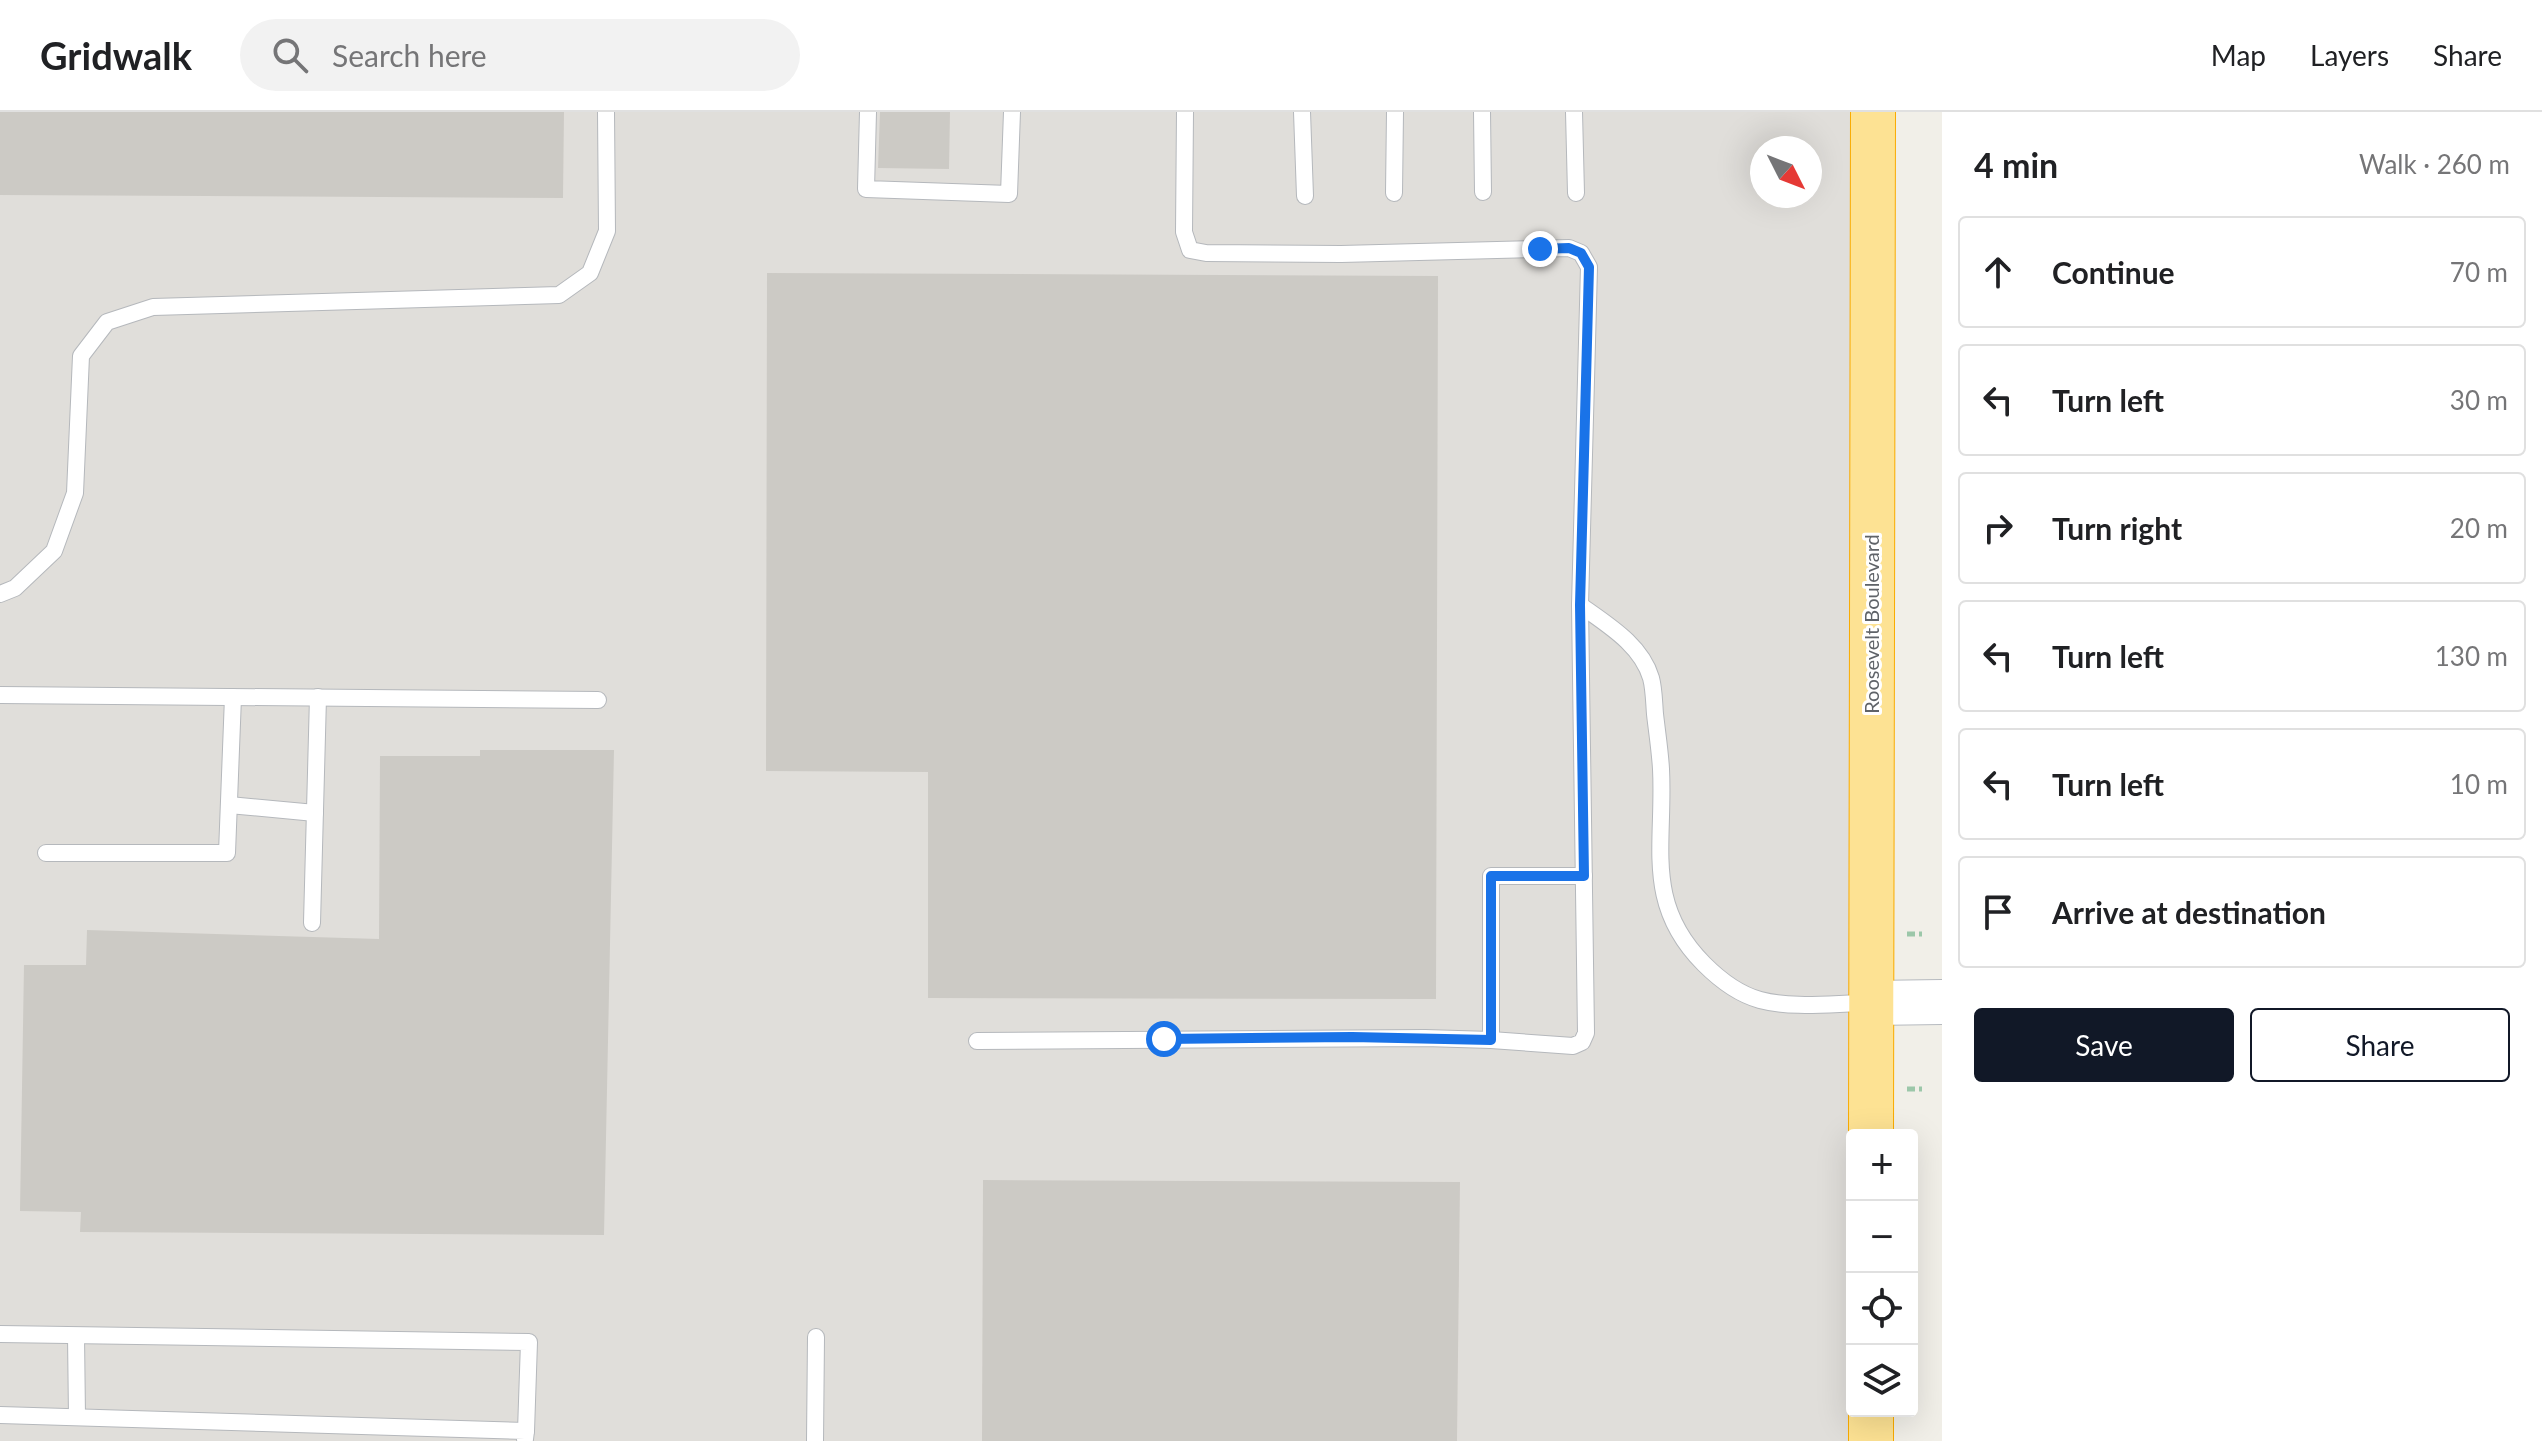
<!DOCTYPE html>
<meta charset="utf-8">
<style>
body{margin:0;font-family:Lato,sans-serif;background:#f2f2f2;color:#202124}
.controls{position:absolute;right:24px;bottom:24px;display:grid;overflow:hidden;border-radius:8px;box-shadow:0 8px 32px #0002}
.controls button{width:72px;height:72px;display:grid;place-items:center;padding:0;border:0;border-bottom:2px solid #e0e0e0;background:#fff;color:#202124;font:40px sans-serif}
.compass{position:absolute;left:1750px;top:24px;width:72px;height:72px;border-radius:50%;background:#fff;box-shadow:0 8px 32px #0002;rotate:132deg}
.stop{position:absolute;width:24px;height:24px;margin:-18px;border:6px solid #1a73e8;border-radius:50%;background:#fff}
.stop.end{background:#1a73e8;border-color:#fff;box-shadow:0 2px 8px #0008}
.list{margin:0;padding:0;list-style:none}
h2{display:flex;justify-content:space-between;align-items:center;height:104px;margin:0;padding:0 32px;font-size:34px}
h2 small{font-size:26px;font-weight:400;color:#757577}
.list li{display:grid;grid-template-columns:52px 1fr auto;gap:24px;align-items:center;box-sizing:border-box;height:112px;margin:0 16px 16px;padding:0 16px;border:2px solid #e0e0e0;border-radius:8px}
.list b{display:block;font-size:30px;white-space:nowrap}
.list em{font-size:26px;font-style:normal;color:#757577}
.actions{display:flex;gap:16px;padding:24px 32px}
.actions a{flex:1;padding:18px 0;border:2px solid #111827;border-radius:8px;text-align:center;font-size:28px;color:#111827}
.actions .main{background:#111827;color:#fff}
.icon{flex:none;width:44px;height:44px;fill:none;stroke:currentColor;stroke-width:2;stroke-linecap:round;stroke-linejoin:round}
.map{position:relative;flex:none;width:1942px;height:1329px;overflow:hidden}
header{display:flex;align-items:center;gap:48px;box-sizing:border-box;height:112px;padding:0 40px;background:#fff;border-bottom:2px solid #e0e0e0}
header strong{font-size:38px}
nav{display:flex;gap:44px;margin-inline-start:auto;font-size:28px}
.search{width:560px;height:72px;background:#f2f2f2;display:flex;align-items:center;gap:20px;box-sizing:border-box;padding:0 28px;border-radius:44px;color:#757577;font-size:30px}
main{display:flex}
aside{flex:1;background:#fff}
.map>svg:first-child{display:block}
.industrial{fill:#e0deda;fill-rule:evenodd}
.building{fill:#cccac5}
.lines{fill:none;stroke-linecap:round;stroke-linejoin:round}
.lane-casing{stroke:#b5b8bc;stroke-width:18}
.secondary-casing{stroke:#b6babf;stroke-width:46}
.highway-casing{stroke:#f9ab00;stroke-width:46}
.path{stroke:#9cc7a9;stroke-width:5;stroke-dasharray:8 4;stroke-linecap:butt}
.lane{stroke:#fff;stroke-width:16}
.secondary{stroke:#fff;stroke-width:44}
.highway{stroke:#fde293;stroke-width:44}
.route{stroke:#1a73e8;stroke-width:10}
.labels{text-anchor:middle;stroke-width:6;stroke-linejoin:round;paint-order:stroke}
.street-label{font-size:20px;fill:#5f6368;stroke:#fff}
</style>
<header>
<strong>Gridwalk</strong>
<div class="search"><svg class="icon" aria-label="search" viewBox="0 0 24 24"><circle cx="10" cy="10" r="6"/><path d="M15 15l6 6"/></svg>Search here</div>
<nav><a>Map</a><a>Layers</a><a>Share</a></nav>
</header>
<main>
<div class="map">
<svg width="1942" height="1329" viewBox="0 0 1942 1329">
<rect width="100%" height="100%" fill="#f1efe8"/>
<!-- industrial -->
<path class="industrial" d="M0 0H1870L1852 1023 1851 1329H0ZM1762 36H1810V84H1762Z"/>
<!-- building -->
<g class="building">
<polygon points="0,0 564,0 563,86 0,83"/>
<polygon points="880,0 950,0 949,57 878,56"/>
<polygon points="767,161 1438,164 1436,887 928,886 928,660 766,659"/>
<polygon points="480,638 614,638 604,1123 80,1120 81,1100 20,1099 24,853 86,853 87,818 379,827 380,644 480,644"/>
<polygon points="983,1068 1460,1070 1457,1329 982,1329"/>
</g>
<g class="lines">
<!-- lane casing -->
<g class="lane-casing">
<g id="lane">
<polyline points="868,0 866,77 1009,82 1012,0"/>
<polyline points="1302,0 1305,84"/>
<polyline points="1482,0 1483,80"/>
<polyline points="1574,0 1576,81"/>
<polyline points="1394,81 1395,0"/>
<polyline points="0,482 15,476 54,439 75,381 81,244 107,210 153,195 559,183 590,161 607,119 606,0"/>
<path d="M1580 493C1606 512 1641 532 1651 566 1654 577 1654 590 1655 602 1657 620 1660 639 1661 657 1665 732 1643 791 1704 852 1720 868 1738 882 1760 888 1794 897 1835 891 1870 891"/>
<polyline points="0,583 598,588"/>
<polyline points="229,693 315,701"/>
<polyline points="46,741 227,741 233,585"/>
<polyline points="312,811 318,585"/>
<polyline points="1491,928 1491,764 1584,764"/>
<polyline points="977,929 1425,926 1491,928 1573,934 1582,930 1586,921 1580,493 1589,155 1581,141 1569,136 1341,142 1206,141 1190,138 1184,120 1185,0"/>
<polyline points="0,1222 529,1230 526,1319"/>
<polyline points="76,1224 77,1305"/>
<polyline points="0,1303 526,1319 525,1327"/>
<polyline points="815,1329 816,1225"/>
</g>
</g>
<!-- secondary casing -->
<g class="secondary-casing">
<polyline id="secondary" points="1871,891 1942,890"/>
</g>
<!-- highway casing -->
<g class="highway-casing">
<g id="highway">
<polyline points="1871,1023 1873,0"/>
<polyline points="1871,1329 1871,1299"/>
</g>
</g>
<!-- path -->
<g class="path">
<polyline points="1907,822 1922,822"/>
<polyline points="1907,977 1922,977"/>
</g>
<!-- lane -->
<use href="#lane" class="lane"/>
<!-- secondary -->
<use href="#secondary" class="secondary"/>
<!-- highway -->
<use href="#highway" class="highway"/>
</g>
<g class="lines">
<!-- route -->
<polyline class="route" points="1164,927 1352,925 1491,928 1491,764 1584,764 1580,493 1589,155 1581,141 1569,136 1540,137"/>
</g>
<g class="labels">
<!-- street labels -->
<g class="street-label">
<text transform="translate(1872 512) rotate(-90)" y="7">Roosevelt Boulevard</text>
</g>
</g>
</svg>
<div class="controls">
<button>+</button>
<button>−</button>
<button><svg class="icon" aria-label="locate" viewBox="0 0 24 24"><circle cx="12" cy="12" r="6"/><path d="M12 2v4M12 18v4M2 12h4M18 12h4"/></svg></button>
<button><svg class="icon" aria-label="layers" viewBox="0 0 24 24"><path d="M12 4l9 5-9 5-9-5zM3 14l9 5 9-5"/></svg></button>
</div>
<svg class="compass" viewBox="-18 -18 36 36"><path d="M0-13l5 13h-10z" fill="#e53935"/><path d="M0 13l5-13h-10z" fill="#757577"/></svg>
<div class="stop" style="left:1164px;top:927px"></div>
<div class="stop end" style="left:1540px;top:137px"></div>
</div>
<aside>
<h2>4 min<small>Walk · 260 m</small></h2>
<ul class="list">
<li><svg class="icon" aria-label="ahead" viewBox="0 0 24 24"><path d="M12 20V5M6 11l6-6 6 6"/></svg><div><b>Continue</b></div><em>70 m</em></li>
<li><svg class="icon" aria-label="left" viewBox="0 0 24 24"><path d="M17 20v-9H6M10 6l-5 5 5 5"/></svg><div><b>Turn left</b></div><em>30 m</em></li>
<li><svg class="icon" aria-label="right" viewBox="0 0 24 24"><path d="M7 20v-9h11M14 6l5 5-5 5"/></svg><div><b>Turn right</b></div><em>20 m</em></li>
<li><svg class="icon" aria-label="left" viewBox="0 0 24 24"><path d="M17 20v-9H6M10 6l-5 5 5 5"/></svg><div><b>Turn left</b></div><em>130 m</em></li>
<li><svg class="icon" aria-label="left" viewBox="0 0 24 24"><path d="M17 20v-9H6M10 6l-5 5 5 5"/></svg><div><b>Turn left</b></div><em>10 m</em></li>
<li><svg class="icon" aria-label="arrive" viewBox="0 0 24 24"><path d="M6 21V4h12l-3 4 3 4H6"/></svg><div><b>Arrive at destination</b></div></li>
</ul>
<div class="actions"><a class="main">Save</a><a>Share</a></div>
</aside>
</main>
